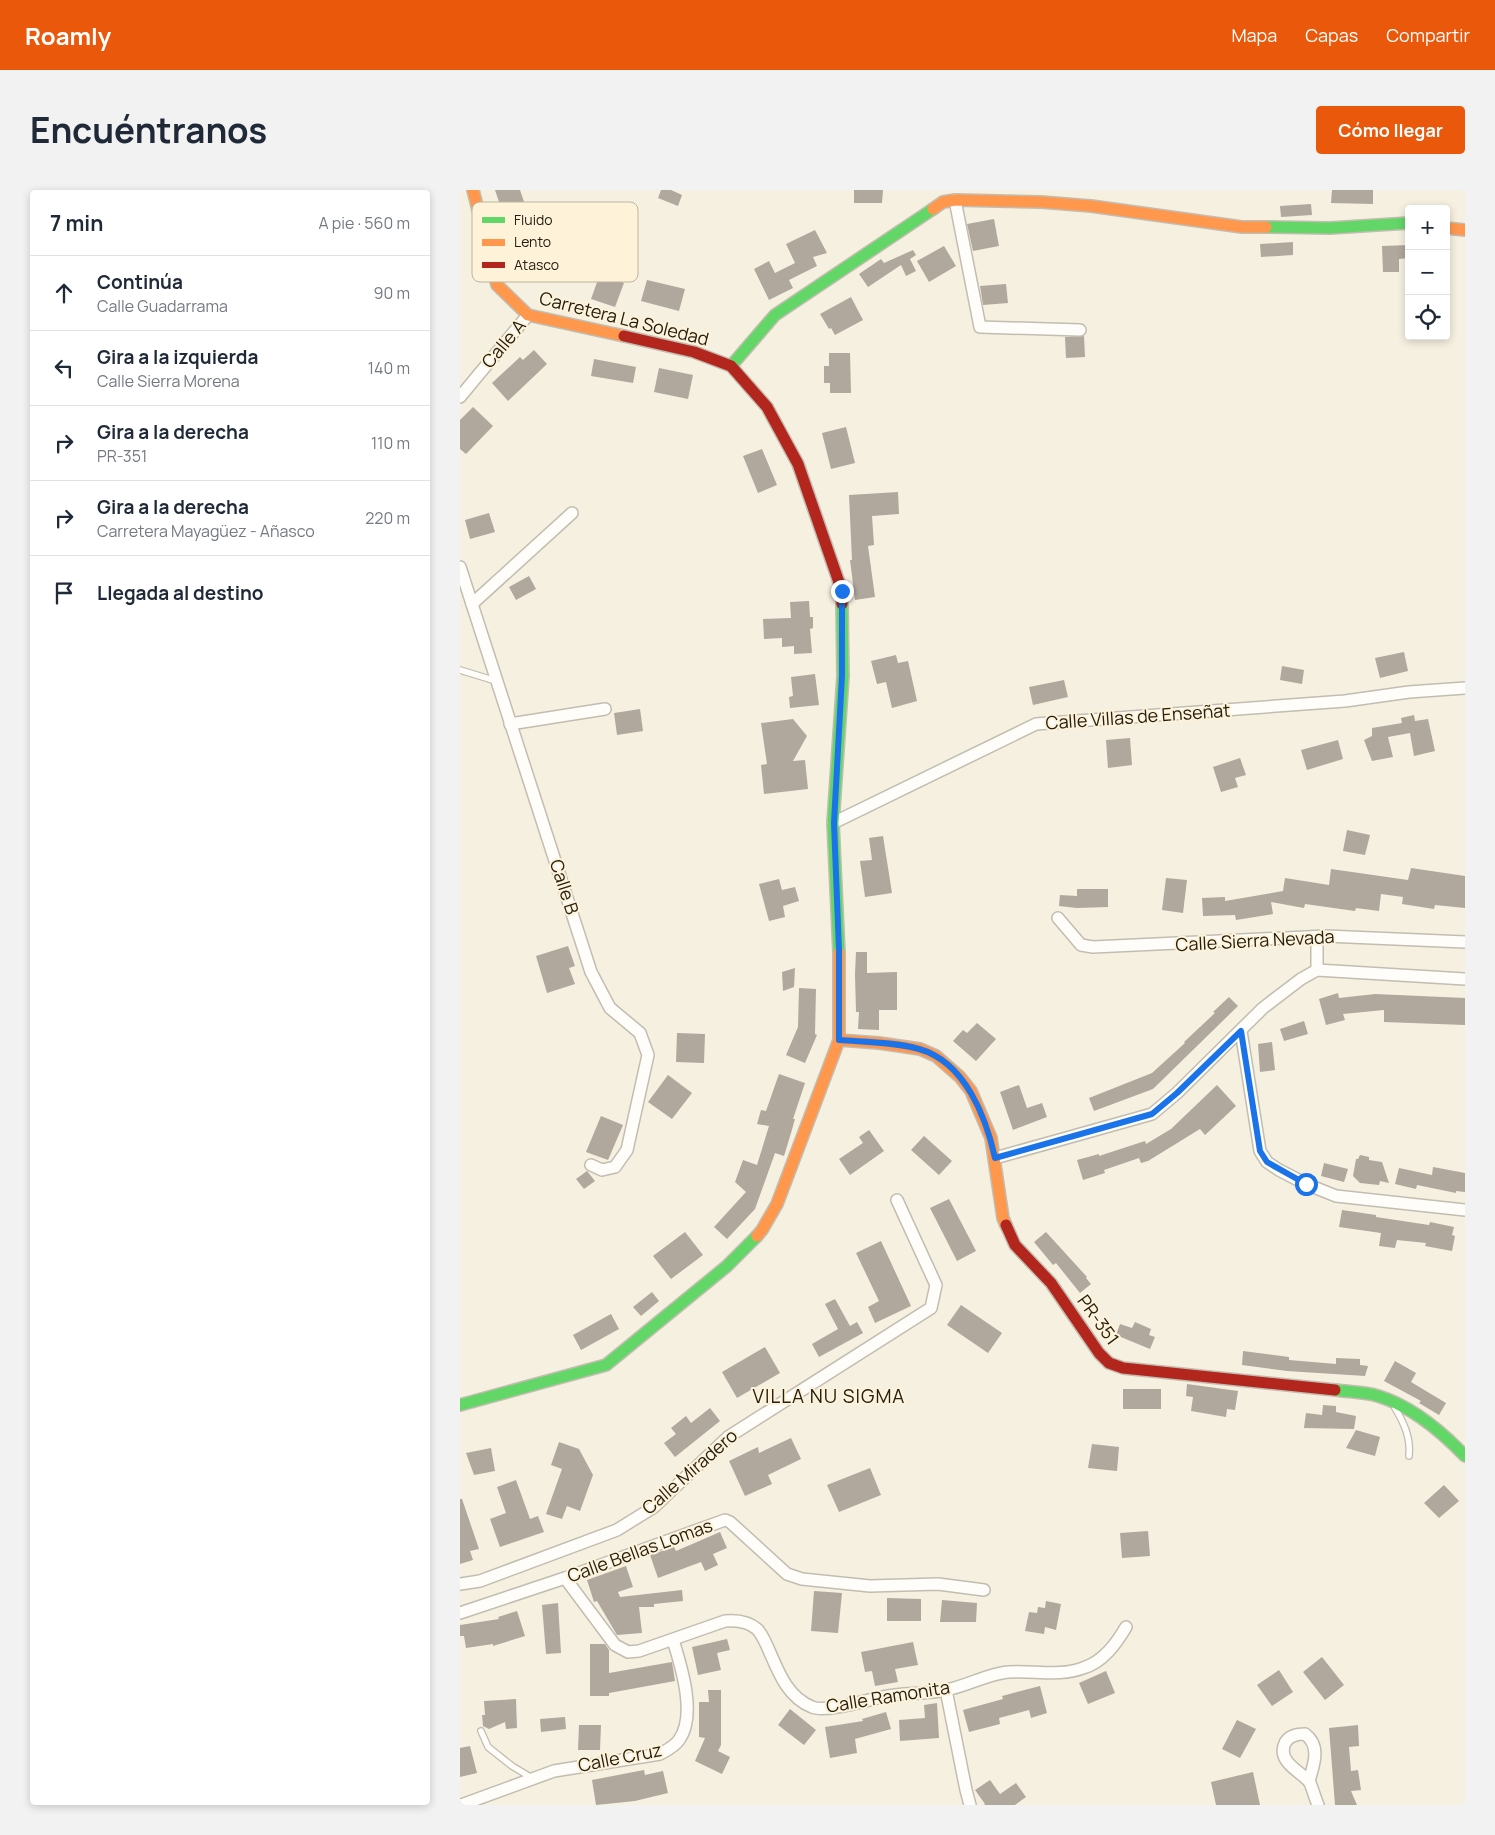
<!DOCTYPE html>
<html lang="es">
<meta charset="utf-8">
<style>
body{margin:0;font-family:Manrope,sans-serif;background:#f2f2f3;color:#1f2937}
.controls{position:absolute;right:15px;top:15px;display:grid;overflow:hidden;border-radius:5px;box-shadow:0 2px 8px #0003}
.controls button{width:45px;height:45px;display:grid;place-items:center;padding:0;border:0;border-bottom:1px solid #e0e1e3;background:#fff;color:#1f2937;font:25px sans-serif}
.stop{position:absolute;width:15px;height:15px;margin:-11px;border:4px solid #1a73e8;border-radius:50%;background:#fff}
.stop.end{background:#1a73e8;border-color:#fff;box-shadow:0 1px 5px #0008}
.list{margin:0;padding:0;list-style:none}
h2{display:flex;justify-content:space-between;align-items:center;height:65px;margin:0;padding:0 20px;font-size:21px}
h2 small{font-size:16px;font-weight:400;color:#747a83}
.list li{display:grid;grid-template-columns:32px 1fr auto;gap:15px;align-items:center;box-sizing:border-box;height:75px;padding:0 20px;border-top:1px solid #e0e1e3}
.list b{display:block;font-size:19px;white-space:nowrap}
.list p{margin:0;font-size:16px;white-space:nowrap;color:#747a83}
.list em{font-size:16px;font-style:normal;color:#747a83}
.icon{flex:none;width:28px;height:28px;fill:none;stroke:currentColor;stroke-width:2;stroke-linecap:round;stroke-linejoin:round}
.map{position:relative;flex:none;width:1005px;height:1615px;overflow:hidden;border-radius:5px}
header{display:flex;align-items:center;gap:30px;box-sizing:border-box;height:70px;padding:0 25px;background:#ea580c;color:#fff}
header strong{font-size:24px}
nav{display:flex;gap:28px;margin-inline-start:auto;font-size:18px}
.intro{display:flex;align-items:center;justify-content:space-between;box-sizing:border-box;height:120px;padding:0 30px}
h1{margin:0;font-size:35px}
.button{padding:12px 22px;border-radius:5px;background:#ea580c;color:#fff;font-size:18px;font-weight:700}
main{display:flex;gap:30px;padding:0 30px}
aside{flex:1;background:#fff;border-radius:5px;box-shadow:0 2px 8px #0003}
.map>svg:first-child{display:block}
.building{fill:#b0a79d}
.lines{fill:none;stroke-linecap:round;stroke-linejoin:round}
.lane-casing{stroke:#c2bdb0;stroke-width:8}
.street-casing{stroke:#c2bdb0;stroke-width:14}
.fast-casing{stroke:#c2bdb0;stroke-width:14}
.slow-casing{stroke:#c2bdb0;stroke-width:14}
.jam-casing{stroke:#c2bdb0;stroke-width:14}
.lane{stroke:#fefdfa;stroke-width:5.5}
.street{stroke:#fefdfa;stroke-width:11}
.fast{stroke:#63d668;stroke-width:11}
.slow{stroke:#ff974d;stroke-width:11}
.jam{stroke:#b3261e;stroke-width:11}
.route{stroke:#1a73e8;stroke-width:6}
.labels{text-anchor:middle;stroke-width:4;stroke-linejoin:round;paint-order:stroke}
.street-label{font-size:18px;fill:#252014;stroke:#fef3d9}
.neighbourhood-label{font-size:19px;letter-spacing:1px;fill:#252014;stroke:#fef3d9}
.key{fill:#fef3d9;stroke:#bdb49e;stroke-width:1}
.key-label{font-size:14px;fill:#252014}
</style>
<header>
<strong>Roamly</strong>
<nav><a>Mapa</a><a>Capas</a><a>Compartir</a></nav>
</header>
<div class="intro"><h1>Encuéntranos</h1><a class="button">Cómo llegar</a></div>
<main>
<aside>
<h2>7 min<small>A pie · 560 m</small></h2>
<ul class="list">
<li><svg class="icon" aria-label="ahead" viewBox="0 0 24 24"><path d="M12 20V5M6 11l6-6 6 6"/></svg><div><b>Continúa</b><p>Calle Guadarrama</p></div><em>90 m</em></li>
<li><svg class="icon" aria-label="left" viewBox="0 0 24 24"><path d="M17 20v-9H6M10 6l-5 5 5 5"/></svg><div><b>Gira a la izquierda</b><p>Calle Sierra Morena</p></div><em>140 m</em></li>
<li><svg class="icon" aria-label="right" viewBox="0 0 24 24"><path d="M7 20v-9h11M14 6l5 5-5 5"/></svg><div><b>Gira a la derecha</b><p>PR-351</p></div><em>110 m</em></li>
<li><svg class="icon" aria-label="right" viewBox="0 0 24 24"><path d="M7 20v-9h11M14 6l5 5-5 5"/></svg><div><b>Gira a la derecha</b><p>Carretera Mayagüez - Añasco</p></div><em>220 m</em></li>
<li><svg class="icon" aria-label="arrive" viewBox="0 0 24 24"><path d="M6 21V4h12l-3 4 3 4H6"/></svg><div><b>Llegada al destino</b></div></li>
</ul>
</aside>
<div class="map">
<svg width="1005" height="1615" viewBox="0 0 1005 1615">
<rect width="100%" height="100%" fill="#f6f0e1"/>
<!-- building -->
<g class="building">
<polygon points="35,0 60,0 72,35 49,42"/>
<polygon points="201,0 211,0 222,5 218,16 198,8"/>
<polygon points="394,0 423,0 422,13 394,13"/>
<polygon points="872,0 913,0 913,14 871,13"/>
<polygon points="851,14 852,25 821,27 820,16"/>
<polygon points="534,29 539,56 513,61 507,34"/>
<polygon points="355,40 367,63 353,67 357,76 329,90 333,98 309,110 294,79 309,71 315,83 335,73 326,54"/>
<polygon points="833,52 833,65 801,67 800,54"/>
<polygon points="949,55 949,68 939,69 939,82 923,82 922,56"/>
<polygon points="484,56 496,76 469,92 457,71"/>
<polygon points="453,60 456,65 450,69 456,81 446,86 441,75 408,97 399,84 421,69 424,73"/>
<polygon points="140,84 164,93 155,117 131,109"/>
<polygon points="187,90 225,99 219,121 181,111"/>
<polygon points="546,94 548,113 523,115 520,96"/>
<polygon points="391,107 403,130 375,145 371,138 369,139 360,124"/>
<polygon points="624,146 625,167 606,168 605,147"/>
<polygon points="74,160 87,174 48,211 32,193 60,167 63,170"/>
<polygon points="369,163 390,163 391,203 370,203 370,193 364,193 364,176 369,176"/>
<polygon points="134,169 176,177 173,193 131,186"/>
<polygon points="199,178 233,185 228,209 194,202"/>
<polygon points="13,217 33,236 6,264 0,259 0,230"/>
<polygon points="386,237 395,273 371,279 362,243"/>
<polygon points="302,259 317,295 298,303 283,266"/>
<polygon points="438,302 439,324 412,326 414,355 408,356 415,407 395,410 390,370 392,370 389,305"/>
<polygon points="29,323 35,342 10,349 5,330"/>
<polygon points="69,386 76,399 56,410 49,397"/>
<polygon points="349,411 350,427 353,427 353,438 350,439 352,463 334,464 334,456 322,457 322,448 304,449 303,429 331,428 330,412"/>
<polygon points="944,462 948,481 920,488 915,468"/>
<polygon points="436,465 438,473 448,471 457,511 432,518 426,492 417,494 411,471"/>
<polygon points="822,476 844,480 842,494 820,490"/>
<polygon points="355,484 359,515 330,518 329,507 333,506 331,487"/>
<polygon points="604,490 608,507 573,515 569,497"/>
<polygon points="180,519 183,541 157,545 154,523"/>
<polygon points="954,525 955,531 968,529 975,561 954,566 950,543 928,547 933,567 912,571 904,550 912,546 912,538 942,533 941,528"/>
<polygon points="333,529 347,546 333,571 345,570 348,599 304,604 301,575 307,574 301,533"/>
<polygon points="670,548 672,575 648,578 646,550"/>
<polygon points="878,550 883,569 847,580 841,560"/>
<polygon points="780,568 786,585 775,588 778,597 761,602 753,577"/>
<polygon points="887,640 910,645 905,665 883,661"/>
<polygon points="423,646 432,703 405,707 400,671 412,670 409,648"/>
<polygon points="951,678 1005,686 1005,718 975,715 974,719 942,714 943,707 921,704 919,721 896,718 895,721 845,714 844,718 811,712 813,724 776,730 775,725 743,726 742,708 765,707 765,711 823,701 825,688 869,695 871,679 948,690"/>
<polygon points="706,688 727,690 723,723 702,720"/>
<polygon points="319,689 322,700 335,697 339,711 323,716 325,727 309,731 299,694"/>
<polygon points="617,699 648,699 648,717 617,718 599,716 600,705 617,706"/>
<polygon points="108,756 115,776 109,778 115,794 87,803 76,766"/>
<polygon points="396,762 407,762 407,783 437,782 437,820 419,820 419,840 398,839 399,822 396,822 395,784"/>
<polygon points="335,778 334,797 323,801 322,782"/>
<polygon points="339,798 356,799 355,844 357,845 345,873 326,865 338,837"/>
<polygon points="878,803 879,808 915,804 1005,808 1005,835 924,832 924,820 883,824 885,830 866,835 859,809"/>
<polygon points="769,807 778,816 693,899 634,921 629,908 692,883 725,853 724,852 755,823 753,822"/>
<polygon points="844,831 848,844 824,851 820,839"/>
<polygon points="517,833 536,849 516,871 493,851 503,840 507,843"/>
<polygon points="217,843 245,844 244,873 216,872"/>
<polygon points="812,852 815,880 800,882 798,854"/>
<polygon points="319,884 345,893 333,929 335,929 331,943 324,966 315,963 295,1019 267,1049 254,1037 286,1002 275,992 283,970 297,975 309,936 297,934 301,920 306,921"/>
<polygon points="208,885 232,903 212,929 188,912"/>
<polygon points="559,895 567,918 582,913 587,927 553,940 540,902"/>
<polygon points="757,895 776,916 745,945 740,939 688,971 681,973 679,968 644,980 645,983 623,990 617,970 639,964 639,966 685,951 686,954 711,939"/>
<polygon points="141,926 163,935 148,970 126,962"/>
<polygon points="409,940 424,961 390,985 379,969 403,953 399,947"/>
<polygon points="464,946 492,971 479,985 451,960"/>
<polygon points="900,965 909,967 909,970 922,972 929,993 920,991 919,995 900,993 893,986 896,969 898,969"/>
<polygon points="864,973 888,979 884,992 861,986"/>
<polygon points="973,977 1005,983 1005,1002 996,1001 996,1003 957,995 956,999 935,994 939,978 972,985"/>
<polygon points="127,981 135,991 124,999 116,989"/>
<polygon points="489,1009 516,1061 497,1071 470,1018"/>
<polygon points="882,1020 916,1025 916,1027 969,1035 970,1032 994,1037 992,1045 995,1046 992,1061 965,1056 966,1053 937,1050 935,1058 919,1056 921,1043 879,1037"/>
<polygon points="225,1042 243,1065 211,1089 193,1066"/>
<polygon points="586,1042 627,1087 626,1088 631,1094 620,1103 596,1073 593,1075 574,1052"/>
<polygon points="421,1051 451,1116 415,1133 408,1117 419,1111 396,1063"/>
<polygon points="192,1102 199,1111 181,1126 173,1117"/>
<polygon points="375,1109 390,1136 397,1132 403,1143 359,1167 352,1154 378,1139 365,1114"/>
<polygon points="501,1115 542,1143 528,1163 487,1135"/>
<polygon points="151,1124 159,1139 121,1160 113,1145"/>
<polygon points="675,1132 691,1139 689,1145 695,1147 690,1159 656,1145 660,1134 672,1138"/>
<polygon points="305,1157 320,1183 277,1208 262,1182"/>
<polygon points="783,1161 829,1167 829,1170 876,1174 876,1168 900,1169 900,1175 908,1176 905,1186 827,1181 782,1175"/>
<polygon points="935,1171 956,1183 951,1192 986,1213 979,1225 959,1213 961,1211 924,1191"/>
<polygon points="727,1194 778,1201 775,1220 767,1219 766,1227 731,1221 733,1207 726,1206"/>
<rect x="663" y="1199" width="38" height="20"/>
<polygon points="863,1215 876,1216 876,1222 896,1226 894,1239 844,1238 846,1223 862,1225"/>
<polygon points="250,1218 260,1231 215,1267 204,1253 216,1244 211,1238 226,1226 231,1233"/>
<polygon points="896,1240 920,1247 915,1266 886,1258"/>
<polygon points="331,1248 341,1269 308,1285 312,1294 285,1306 269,1271 298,1257 299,1263"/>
<polygon points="99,1252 119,1259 133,1285 120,1321 107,1316 102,1329 86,1324 102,1279 91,1275"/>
<polygon points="632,1254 659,1257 657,1281 628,1278"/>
<polygon points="31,1258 35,1281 14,1285 6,1263"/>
<polygon points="410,1278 421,1305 379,1322 367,1295"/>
<polygon points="56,1290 70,1329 78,1326 84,1342 40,1357 30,1329 46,1323 37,1297"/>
<polygon points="984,1295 999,1311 979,1328 964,1313"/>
<polygon points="0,1309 2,1309 19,1359 10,1361 13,1370 0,1374"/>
<polygon points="688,1341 690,1366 662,1368 660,1343"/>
<polygon points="260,1342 267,1358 253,1364 258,1375 245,1381 241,1372 198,1388 190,1365 214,1357 216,1361"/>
<polygon points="166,1376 173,1397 158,1402 160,1407 222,1400 223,1411 194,1414 194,1417 179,1417 182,1443 157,1445 137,1411 134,1412 127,1390"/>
<polygon points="354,1401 382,1403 378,1443 351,1441"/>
<polygon points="427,1408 461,1409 461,1431 427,1431"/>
<polygon points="482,1410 517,1413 516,1432 480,1432"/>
<polygon points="586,1411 601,1414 596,1440 585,1437 584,1444 565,1441 569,1422 577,1423 578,1417 585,1418"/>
<polygon points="98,1413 101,1463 86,1464 82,1415"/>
<polygon points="57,1421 65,1446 33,1456 33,1454 6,1458 4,1446 0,1446 0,1435 39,1429 38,1427"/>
<polygon points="267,1449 270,1460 257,1463 261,1480 238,1485 232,1457"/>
<polygon points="453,1452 458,1475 435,1479 438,1492 415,1496 412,1481 405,1482 401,1462"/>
<polygon points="130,1454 145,1454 149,1460 149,1483 212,1472 215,1491 149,1503 149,1506 130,1506"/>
<polygon points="862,1467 884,1495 865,1510 843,1482"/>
<polygon points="819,1480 833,1502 812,1516 797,1495"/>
<polygon points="646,1481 655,1503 628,1514 619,1493"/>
<polygon points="580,1496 587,1523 571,1528 569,1520 539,1528 540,1534 509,1542 503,1520 543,1509 542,1506"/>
<polygon points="248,1500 261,1500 261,1555 258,1561 270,1567 262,1584 235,1571 245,1548 239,1547 239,1512 249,1512"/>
<polygon points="56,1509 57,1538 46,1539 45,1532 29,1539 23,1536 22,1525 25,1525 24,1511"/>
<polygon points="477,1513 479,1548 440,1551 439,1530 465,1528 464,1515"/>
<polygon points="330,1519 356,1540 344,1555 318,1535"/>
<polygon points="426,1522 431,1539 395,1549 397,1563 370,1568 365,1537 403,1531 402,1529"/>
<polygon points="105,1527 106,1539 81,1542 80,1529"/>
<polygon points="777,1530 796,1539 780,1568 762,1559"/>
<polygon points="119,1535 141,1535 140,1560 118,1560"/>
<polygon points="898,1535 899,1556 889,1557 891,1581 898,1580 901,1600 891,1601 897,1615 875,1615 869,1538"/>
<polygon points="10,1556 17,1583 0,1587 0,1558"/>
<polygon points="184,1580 185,1585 203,1581 208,1603 175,1611 136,1615 132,1590"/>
<polygon points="793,1582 800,1615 756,1615 751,1592"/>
<polygon points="530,1590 540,1604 556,1593 566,1607 555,1615 524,1615 525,1614 515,1600"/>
</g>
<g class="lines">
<!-- lane casing -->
<g class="lane-casing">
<g id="lane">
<polyline points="0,480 36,491"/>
<path d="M935 1218C944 1233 951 1248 949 1266"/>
<polyline points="21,1541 28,1557 52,1576 72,1588"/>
</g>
</g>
<!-- street casing -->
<g class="street-casing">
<g id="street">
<polyline points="495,10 520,137 620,140"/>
<polyline points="0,207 68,125"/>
<polyline points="0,377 131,782 150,818 180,843 188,865 167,960 155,977 142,980 131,975"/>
<polyline points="12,414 112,323"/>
<polyline points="50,534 145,519"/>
<polyline points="373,633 576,534 885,511 949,502 1005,498"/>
<polyline points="598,728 621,755 633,757 866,746 1005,752"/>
<polyline points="857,747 857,780"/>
<polyline points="781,841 800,961 807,972 819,980 846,994 876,1006 1005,1020"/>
<polyline points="535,968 692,924 717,903 803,818 841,789 857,780 1005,789"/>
<path d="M105 1388 155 1455 168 1462 179 1461 265 1431C276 1430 288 1431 297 1439 302 1444 305 1452 308 1458 318 1481 327 1507 352 1517 365 1523 407 1510 422 1507 443 1502 465 1505 486 1500 507 1496 527 1484 548 1482 573 1480 600 1487 623 1478 643 1472 656 1454 666 1437"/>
<polyline points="0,1394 20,1391 157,1340 194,1317 268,1247 471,1118 476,1095 437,1010"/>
<polyline points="0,1423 105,1388 265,1330 270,1332 327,1384 342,1389 410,1396 478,1394 524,1400"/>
<polyline points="486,1500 506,1600 510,1615"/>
<path d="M849 1591C854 1574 861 1556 845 1544 837 1544 829 1545 825 1553 816 1573 843 1582 850 1593 853 1600 855 1608 858 1615"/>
<path d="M1 1615 94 1581 200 1564C207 1560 214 1557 219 1550 237 1525 221 1476 213 1450"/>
</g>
</g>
<!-- fast casing -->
<g class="fast-casing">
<g id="fast">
<polyline points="806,37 870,38 949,33"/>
<polyline points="271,176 315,125 473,19"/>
<polyline points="379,763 373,633 383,486 382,414"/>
<path d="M875 1200C889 1202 905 1202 918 1206 951 1216 982 1242 1005 1266"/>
<polyline points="0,1215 146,1175 267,1076 297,1046"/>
</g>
</g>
<!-- slow casing -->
<g class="slow-casing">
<g id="slow">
<polyline points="13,0 37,95 68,125 164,146"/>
<polyline points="473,19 483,12 495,10 581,12 631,16 782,37 806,37"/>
<polyline points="986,38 1005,40"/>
<polyline points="379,850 419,853 460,859 476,866 500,887 511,901 531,948 543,1028 546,1035"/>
<polyline points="297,1046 302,1040 317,1014 379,850 379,763"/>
</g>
</g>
<!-- jam casing -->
<g class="jam-casing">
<g id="jam">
<polyline points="164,146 234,162 271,176 307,217 338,274 382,401 382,414"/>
<polyline points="546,1035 555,1055 591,1093 639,1163 649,1173 663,1178 875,1200"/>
</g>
</g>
<!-- lane -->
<use href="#lane" class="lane"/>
<!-- street -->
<use href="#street" class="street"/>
<!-- fast -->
<use href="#fast" class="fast"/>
<!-- slow -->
<use href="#slow" class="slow"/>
<!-- jam -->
<use href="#jam" class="jam"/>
</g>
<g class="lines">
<!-- route -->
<path class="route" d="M382 401V486L374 633 379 760V850C404 852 435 852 459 859 505 872 526 927 535 968L692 924 717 903 781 841 800 961 807 972 846 994"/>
</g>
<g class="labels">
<!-- street labels -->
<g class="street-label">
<text transform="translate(164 129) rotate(14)" y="6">Carretera La Soledad</text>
<text transform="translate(44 154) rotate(-50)" y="6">Calle A</text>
<text transform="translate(678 527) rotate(-4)" y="6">Calle Villas de Enseñat</text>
<text transform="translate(104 697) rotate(72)" y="6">Calle B</text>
<text transform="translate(795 751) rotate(-3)" y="6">Calle Sierra Nevada</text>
<text transform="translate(638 1130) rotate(54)" y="6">PR-351</text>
<text transform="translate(230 1282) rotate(-41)" y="6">Calle Miradero</text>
<text transform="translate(180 1361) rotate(-20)" y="6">Calle Bellas Lomas</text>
<text transform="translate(428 1507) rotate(-9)" y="6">Calle Ramonita</text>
<text transform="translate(160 1568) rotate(-11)" y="6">Calle Cruz</text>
</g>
<!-- neighbourhood labels -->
<g class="neighbourhood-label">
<text x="369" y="1213">VILLA NU SIGMA</text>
</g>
</g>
<!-- legend -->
<rect x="12" y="12" width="166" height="80" rx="8" class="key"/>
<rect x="22" y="27" width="23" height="6" fill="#63d668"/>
<rect x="22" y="49" width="23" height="7" fill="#ff974d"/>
<rect x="22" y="72" width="23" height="6" fill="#b3261e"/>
<g class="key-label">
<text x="54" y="35">Fluido</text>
<text x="54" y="57">Lento</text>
<text x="54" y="80">Atasco</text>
</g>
</svg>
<div class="controls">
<button>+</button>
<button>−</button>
<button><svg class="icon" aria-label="locate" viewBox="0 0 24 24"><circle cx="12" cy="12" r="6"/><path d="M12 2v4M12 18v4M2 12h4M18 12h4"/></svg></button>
</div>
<div class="stop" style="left:846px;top:994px"></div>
<div class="stop end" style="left:382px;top:401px"></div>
</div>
</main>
